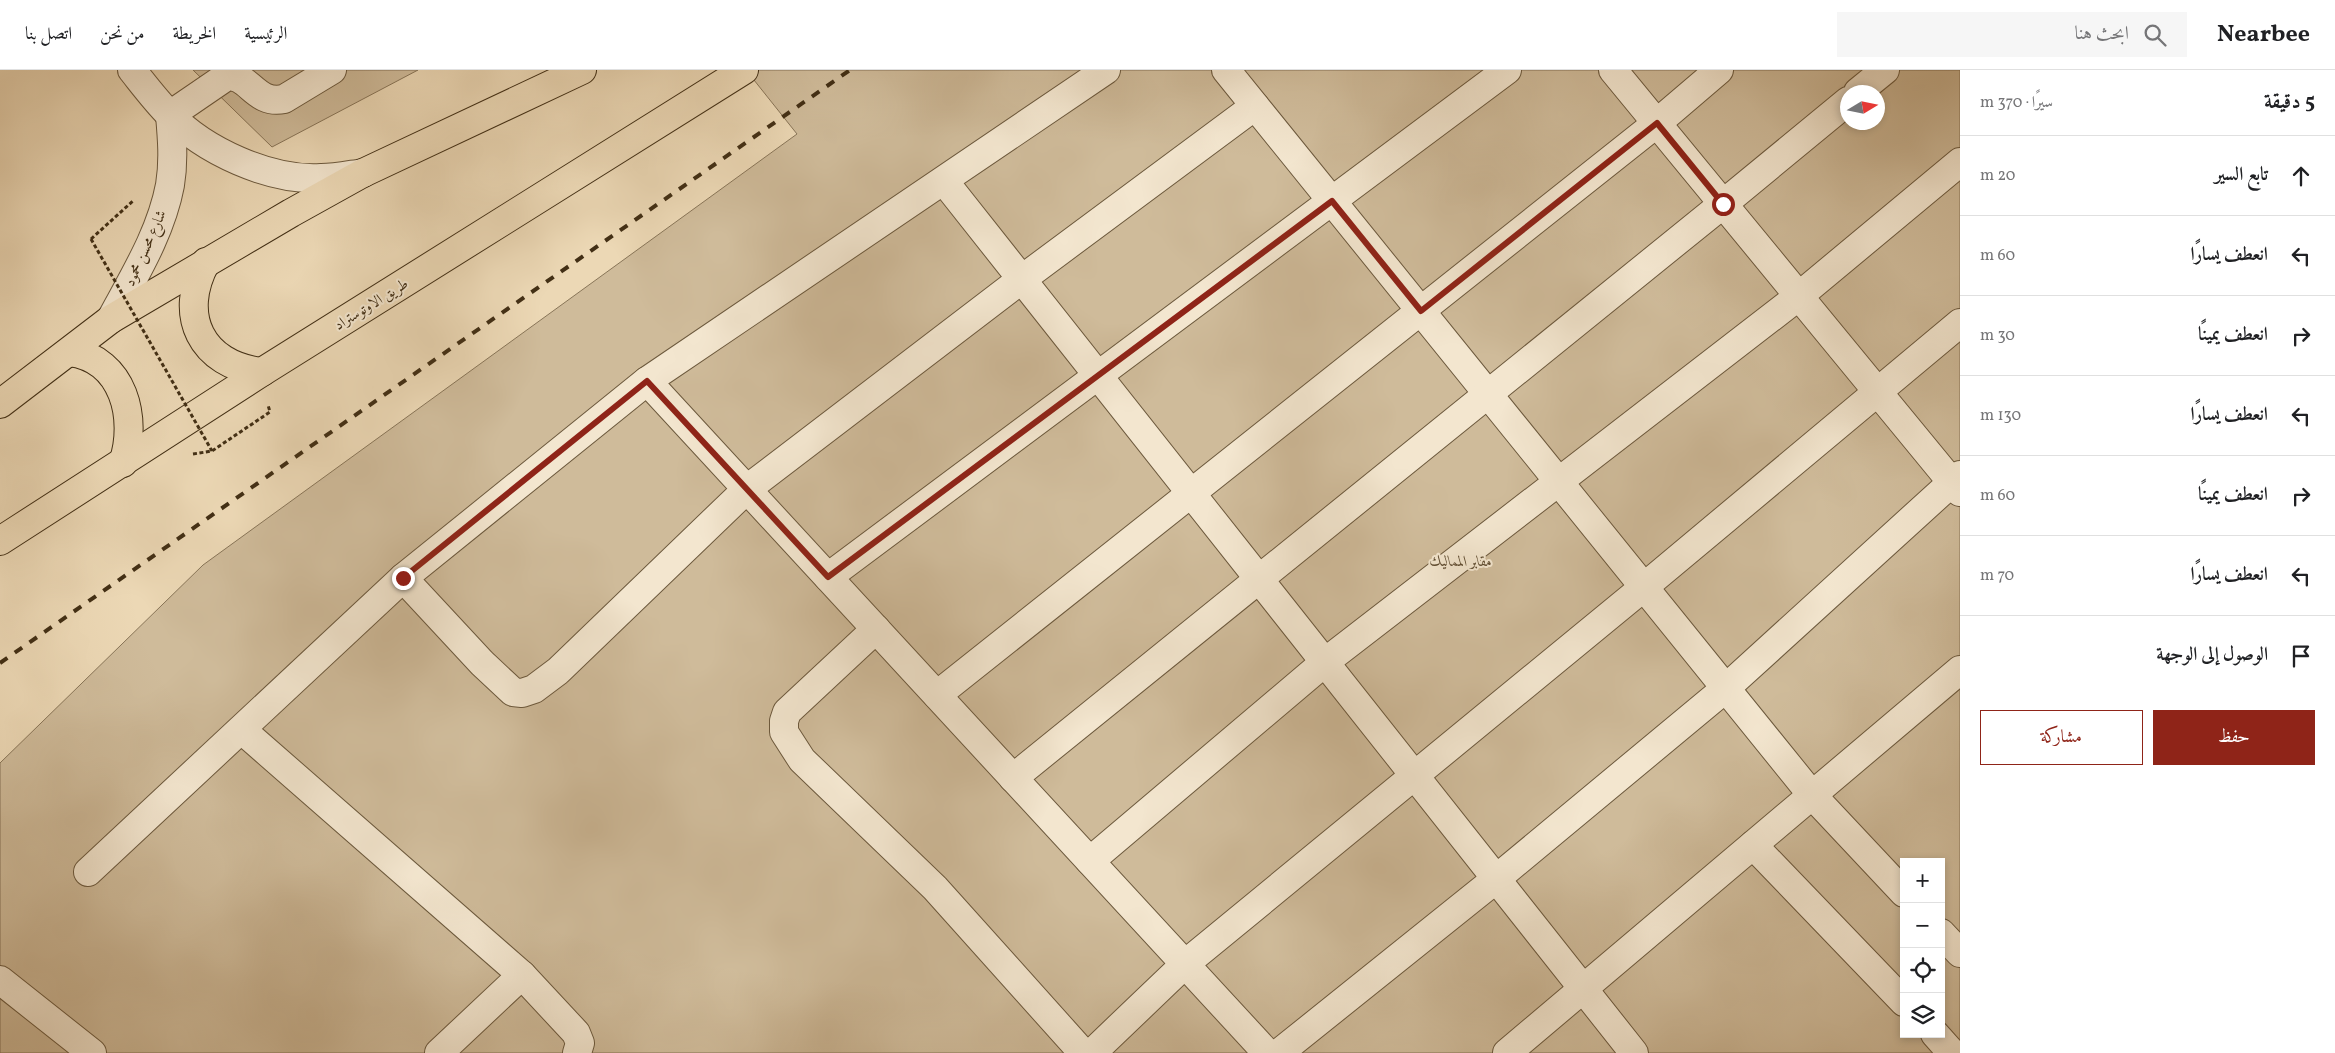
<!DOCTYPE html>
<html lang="ar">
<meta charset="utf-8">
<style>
body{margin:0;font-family:Vollkorn,Amiri,serif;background:#f6f6f6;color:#202124;direction:rtl}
.controls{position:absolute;right:15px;bottom:15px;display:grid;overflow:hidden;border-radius:0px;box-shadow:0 2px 8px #0003}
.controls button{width:45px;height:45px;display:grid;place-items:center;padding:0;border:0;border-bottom:1px solid #e0e0e0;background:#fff;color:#202124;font:25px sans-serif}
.compass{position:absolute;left:1840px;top:15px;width:45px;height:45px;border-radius:50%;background:#fff;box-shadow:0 2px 8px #0003;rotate:80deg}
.stop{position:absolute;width:15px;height:15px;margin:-11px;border:4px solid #8f2418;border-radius:50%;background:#fff}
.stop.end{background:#8f2418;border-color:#fff;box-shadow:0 1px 5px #0008}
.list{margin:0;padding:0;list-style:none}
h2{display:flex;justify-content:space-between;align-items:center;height:65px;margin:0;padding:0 20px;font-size:21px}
h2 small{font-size:16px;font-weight:400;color:#757577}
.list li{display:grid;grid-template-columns:32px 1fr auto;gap:15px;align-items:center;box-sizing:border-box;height:80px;padding:0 20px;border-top:1px solid #e0e0e0}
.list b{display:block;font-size:19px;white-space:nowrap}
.list em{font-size:16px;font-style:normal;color:#757577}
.actions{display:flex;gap:10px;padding:15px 20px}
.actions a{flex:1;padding:11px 0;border:1px solid #8f2418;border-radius:0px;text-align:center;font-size:18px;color:#8f2418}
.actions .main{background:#8f2418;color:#fff}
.icon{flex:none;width:28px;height:28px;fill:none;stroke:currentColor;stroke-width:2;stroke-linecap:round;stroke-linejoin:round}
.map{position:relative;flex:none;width:1960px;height:983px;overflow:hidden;direction:ltr}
header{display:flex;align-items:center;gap:30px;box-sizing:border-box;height:70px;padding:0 25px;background:#fff;border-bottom:1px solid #e0e0e0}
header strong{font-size:24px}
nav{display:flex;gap:28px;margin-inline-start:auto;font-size:18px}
.search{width:350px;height:45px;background:#f6f6f6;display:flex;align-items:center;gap:12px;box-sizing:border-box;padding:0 18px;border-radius:0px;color:#757577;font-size:19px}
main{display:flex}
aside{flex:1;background:#fff}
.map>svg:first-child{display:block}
.green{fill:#cfbb9a;stroke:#887558;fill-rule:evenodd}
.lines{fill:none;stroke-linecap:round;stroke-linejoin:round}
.minor-casing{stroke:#6c593d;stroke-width:30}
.highway-casing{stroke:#422f15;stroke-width:30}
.path{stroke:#422f15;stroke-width:3;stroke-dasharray:4 2.5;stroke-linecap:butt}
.minor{stroke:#f3e6cf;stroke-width:28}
.highway{stroke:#ecd8b5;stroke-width:28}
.rail{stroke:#422f15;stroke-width:4;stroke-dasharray:9 9;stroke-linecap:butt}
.path-bridge{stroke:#422f15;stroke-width:3;stroke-dasharray:4 2.5;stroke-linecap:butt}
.route{stroke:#8f2418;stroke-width:6}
.labels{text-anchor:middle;stroke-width:4;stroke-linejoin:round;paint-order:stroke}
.street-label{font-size:15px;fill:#422f15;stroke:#f3e6cf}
.park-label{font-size:15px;font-style:italic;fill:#5e4b30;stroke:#f3e6cf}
</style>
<header>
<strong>Nearbee</strong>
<div class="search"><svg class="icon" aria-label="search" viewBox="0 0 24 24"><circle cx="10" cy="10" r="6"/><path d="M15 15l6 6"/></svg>ابحث هنا</div>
<nav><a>الرئيسية</a><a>الخريطة</a><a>من نحن</a><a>اتصل بنا</a></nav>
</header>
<main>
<aside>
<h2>5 دقيقة<small>سيرًا · 370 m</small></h2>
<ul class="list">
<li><svg class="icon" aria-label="ahead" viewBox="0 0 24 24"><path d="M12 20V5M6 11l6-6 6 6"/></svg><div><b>تابع السير</b></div><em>20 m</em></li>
<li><svg class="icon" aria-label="left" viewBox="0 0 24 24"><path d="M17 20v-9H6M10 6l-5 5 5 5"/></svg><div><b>انعطف يسارًا</b></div><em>60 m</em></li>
<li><svg class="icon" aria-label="right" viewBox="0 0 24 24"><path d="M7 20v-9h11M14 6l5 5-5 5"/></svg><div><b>انعطف يمينًا</b></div><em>30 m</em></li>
<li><svg class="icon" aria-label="left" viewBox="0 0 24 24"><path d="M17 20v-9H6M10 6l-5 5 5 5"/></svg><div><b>انعطف يسارًا</b></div><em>130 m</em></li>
<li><svg class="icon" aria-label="right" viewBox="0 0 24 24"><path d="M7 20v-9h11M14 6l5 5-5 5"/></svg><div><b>انعطف يمينًا</b></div><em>60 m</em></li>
<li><svg class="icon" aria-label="left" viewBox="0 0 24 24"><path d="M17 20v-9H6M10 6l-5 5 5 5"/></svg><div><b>انعطف يسارًا</b></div><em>70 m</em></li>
<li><svg class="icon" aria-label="arrive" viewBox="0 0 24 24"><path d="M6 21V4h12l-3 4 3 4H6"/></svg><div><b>الوصول إلى الوجهة</b></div></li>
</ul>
<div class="actions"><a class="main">حفظ</a><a>مشاركة</a></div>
</aside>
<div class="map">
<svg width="1960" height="983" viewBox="0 0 1960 983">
<rect width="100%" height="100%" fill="#ecd8b5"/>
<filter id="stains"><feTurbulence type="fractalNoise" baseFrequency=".004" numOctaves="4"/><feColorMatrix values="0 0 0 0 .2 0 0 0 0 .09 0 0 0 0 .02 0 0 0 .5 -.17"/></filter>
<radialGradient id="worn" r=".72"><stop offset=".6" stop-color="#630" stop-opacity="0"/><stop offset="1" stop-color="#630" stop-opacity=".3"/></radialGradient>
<!-- green -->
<g class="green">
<polygon points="193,0 418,0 272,77"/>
<path d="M746 0H1960V983H0V693L203 495 797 64ZM1848 22H1878V52H1848ZM1904 792H1941V964H1904Z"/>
</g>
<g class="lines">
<!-- minor casing -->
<g class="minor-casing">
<g id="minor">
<path d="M132 0C144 15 156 31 169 44 204 81 270 111 321 108 335 108 349 105 363 103"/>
<polyline points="1226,0 1812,725 1904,823"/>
<polyline points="1613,0 1960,422"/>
<polyline points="1858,22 1885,0"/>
<path d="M170 45 227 6C250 5 255 35 284 29L332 0"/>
<polyline points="944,111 1634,983"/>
<path d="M111 249C134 206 161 163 170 115 174 91 172 68 170 45"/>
<polyline points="647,311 1267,983"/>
<polyline points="828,507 1507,0"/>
<polyline points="403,508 482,593 513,622 522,623 534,619 558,601 747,419 1022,209 1255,36"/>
<polyline points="876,559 787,642 784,651 784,662 802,690 935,818 1083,983"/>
<polyline points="937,625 1657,53 1719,0"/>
<polyline points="242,660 522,905 576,963 580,973 577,983"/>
<polyline points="1013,708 1723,134 1848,31"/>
<polyline points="1753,775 1904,932"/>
<polyline points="1090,791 1325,592 1799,226 1960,92"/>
<polyline points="88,802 403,508 647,311 1106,0"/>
<polyline points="1941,863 1960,883"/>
<polyline points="0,910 92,983"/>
<polyline points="1935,964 1952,983"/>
<polyline points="439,983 522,905"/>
<polyline points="1092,983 1185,894 1644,517 1960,253"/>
<polyline points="1279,983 1496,809 1726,618 1960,405"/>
<polyline points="1507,983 1960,600"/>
</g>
</g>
<!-- highway casing -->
<g class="highway-casing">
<g id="highway">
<path d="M206 192C177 245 201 295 262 302"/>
<path d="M70 282C124 289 138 349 123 393"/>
<polyline points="0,334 111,249 291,143 363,103 582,0"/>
<polyline points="0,471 262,302 744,0"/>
</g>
</g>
<!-- path -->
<g class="path">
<polyline points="91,169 134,130"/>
<polyline points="193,384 212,381 270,342 268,335"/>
</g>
<!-- minor -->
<use href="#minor" class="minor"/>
<!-- highway -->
<use href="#highway" class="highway"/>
<!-- rail -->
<polyline class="rail" points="0,593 850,0"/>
<!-- path-bridge -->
<polyline class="path-bridge" points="91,169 212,381"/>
</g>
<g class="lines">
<!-- route -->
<polyline class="route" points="403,508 647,311 828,507 1332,131 1421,241 1657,53 1723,134"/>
</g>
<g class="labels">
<!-- street labels -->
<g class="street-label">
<text transform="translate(145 178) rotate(-66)" y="5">شارع محسن محمود</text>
<text transform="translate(371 234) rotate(-32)" y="5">طريق الاوتوستراد</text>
</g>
<!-- park labels -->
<g class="park-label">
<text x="1461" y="496">مقابر المماليك</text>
</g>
</g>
<rect width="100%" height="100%" filter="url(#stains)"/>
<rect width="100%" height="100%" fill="url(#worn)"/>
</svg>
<div class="controls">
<button>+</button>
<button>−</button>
<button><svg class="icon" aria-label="locate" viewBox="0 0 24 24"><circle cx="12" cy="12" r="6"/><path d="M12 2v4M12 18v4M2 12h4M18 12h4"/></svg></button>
<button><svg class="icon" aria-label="layers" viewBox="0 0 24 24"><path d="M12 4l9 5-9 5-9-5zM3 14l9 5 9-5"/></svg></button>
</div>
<svg class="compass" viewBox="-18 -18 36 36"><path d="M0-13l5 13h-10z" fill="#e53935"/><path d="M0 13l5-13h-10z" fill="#757577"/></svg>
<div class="stop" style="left:1723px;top:134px"></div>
<div class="stop end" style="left:403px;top:508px"></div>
</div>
</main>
